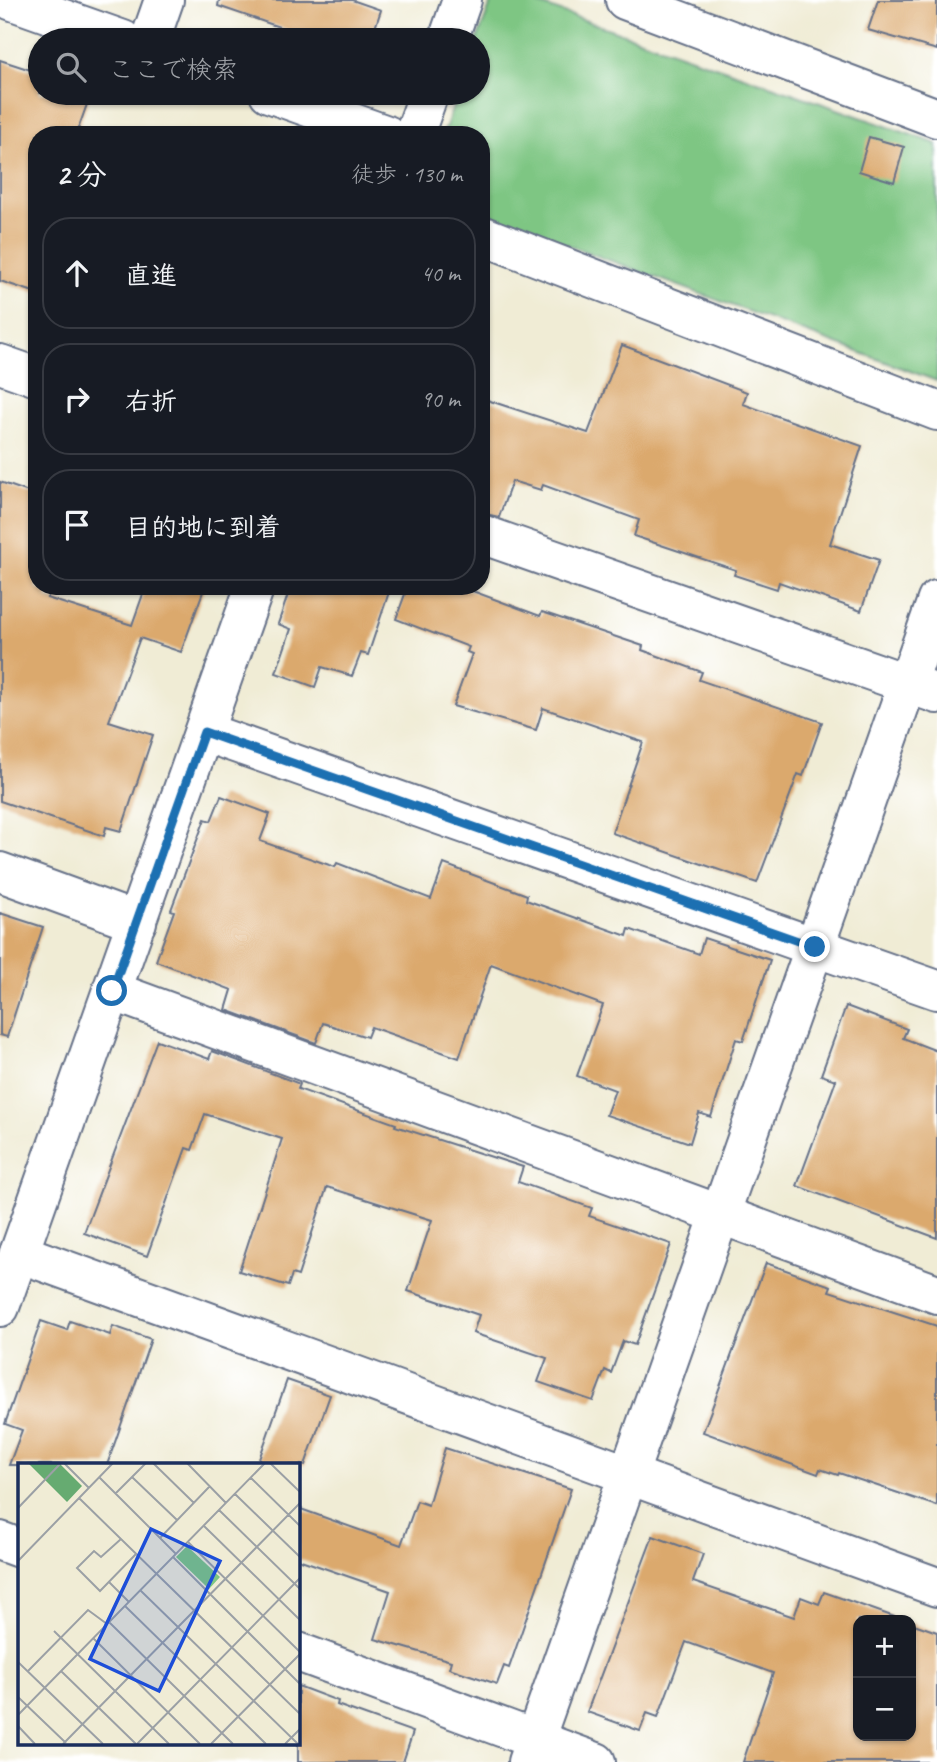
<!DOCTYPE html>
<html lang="ja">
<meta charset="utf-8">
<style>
body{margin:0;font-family:Caveat,"Klee One",sans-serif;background:#242831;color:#f1f3f6}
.controls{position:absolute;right:21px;bottom:21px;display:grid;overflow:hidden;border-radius:14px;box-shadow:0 2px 5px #0004}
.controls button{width:63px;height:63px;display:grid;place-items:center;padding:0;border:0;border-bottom:2px solid #363941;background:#171b24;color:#f1f3f6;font:35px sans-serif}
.stop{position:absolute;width:21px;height:21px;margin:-16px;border:5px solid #1f6fb2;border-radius:50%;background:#fff}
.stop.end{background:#1f6fb2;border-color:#fff;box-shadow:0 2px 7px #0008}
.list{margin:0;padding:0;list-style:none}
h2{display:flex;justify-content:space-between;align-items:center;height:91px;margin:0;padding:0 28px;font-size:30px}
h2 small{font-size:23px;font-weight:400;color:#9ea1a6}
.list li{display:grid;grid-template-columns:46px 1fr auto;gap:21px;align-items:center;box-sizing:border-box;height:112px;margin:0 14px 14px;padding:0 14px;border:2px solid #363941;border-radius:28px}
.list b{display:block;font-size:26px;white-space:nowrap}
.list em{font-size:23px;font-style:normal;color:#9ea1a6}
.icon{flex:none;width:38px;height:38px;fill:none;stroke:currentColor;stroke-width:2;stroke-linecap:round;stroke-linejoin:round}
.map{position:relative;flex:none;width:937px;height:1762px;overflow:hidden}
.search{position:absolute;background:#171b24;box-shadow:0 2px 5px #0004;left:28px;top:28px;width:462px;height:77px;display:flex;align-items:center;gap:18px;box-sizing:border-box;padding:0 24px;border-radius:38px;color:#9ea1a6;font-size:26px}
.panel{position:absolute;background:#171b24;box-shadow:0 2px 5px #0004;left:28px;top:126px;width:462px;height:469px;border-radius:28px}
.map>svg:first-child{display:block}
.green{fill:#7ec683;stroke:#4c7a70;stroke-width:2}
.building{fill:#dba96d}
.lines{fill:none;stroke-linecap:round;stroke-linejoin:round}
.minor-casing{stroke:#667188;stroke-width:42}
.minor{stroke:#fff;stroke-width:38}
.route{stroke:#1f6fb2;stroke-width:9}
.inset-road{fill:none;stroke:#9ba0a5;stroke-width:2}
.view{fill:#1d4ed8;fill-opacity:0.15;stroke:#1d4ed8;stroke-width:3.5}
.inset-edge{fill:none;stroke:#1b2f5e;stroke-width:3.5}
</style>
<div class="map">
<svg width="937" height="1762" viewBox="0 0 937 1762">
<rect width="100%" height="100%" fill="#fff"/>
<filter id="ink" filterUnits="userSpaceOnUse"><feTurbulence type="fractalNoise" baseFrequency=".0143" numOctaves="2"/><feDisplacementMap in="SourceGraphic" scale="14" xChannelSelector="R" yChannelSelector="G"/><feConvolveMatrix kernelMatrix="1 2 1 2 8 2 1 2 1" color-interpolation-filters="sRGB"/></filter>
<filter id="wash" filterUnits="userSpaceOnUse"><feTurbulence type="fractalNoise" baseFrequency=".00686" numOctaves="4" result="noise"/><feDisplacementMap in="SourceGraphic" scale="28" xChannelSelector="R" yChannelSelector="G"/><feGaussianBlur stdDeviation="1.57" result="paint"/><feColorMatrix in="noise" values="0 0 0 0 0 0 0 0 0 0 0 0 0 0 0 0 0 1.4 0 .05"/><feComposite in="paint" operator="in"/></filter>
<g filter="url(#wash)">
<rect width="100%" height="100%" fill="#f0ecd5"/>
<!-- green -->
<polygon class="green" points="502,0 527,0 937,144 937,381 481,213 481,135 443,135 458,93 478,93 477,40 491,3"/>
<g id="blocks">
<!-- building -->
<g class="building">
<polygon points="219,0 352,0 381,10 371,40 317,40 218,6"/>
<polygon points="878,0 937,0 937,50 868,30"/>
<polygon points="0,60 40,73 40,93 91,93 76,135 37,135 37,293 0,281"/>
<polygon points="869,137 904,147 894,182 859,171"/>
<polygon points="622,345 747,392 743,404 862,446 830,544 879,560 861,611 779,582 777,589 734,575 736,570 634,536 639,520 543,485 541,490 512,481 499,517 481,513 481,398 588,433"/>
<polygon points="0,482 37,495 37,588 49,593 47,598 132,625 146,586 205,586 181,652 140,638 109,721 153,735 121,831 106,827 104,836 0,801"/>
<polygon points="291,586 391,586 368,655 361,653 352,676 322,667 315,687 276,673 291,629 278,624"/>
<polygon points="408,586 459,586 540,616 542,612 643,646 642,650 702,672 699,680 822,722 803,776 798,774 757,883 612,833 643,742 543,708 536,730 453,706 472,654 467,652 469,647 396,619"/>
<polygon points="221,796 270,814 260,841 335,867 337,863 431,899 444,864 527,895 526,900 627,936 629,929 699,954 704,938 770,960 743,1041 736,1039 711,1117 699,1113 690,1143 606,1115 615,1090 577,1076 603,1005 491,964 459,1058 371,1027 367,1037 323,1023 316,1043 226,1010 232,990 156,961 174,911 171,910 205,819 211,821"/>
<polygon points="0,913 43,927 7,1037 0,1035"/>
<polygon points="846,1006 907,1029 903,1038 937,1051 937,1238 797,1186 836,1080 821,1075"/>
<polygon points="157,1040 209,1059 212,1051 300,1084 298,1089 396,1124 395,1126 523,1167 518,1182 592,1208 589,1216 671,1244 635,1345 623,1341 611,1373 605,1370 593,1401 538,1382 547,1358 473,1333 479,1315 408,1291 432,1220 327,1187 298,1276 292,1274 288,1286 239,1271 282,1139 205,1114 192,1150 186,1148 147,1256 84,1233"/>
<polygon points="766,1263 831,1286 829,1291 937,1326 937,1506 839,1473 838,1475 820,1469 818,1474 703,1432"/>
<polygon points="41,1321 67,1330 70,1321 110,1335 113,1326 151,1339 107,1465 9,1465 22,1430 5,1424"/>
<polygon points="287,1380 330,1395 305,1465 257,1465"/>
<polygon points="445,1448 571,1489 509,1668 504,1666 497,1684 449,1668 451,1661 375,1639 390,1591 298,1559 298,1508 401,1545 417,1501 428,1505"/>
<polygon points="653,1536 703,1554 693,1582 794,1617 801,1597 819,1604 824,1592 903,1620 858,1620 858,1736 911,1736 911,1623 937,1632 937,1762 743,1762 773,1673 686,1642 658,1717 647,1713 640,1731 587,1712"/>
<polygon points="298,1686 338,1701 337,1705 413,1732 403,1762 298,1762"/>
</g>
</g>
</g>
<g filter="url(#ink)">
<use href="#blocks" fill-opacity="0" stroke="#667188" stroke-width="2"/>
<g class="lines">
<!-- minor casing -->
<g class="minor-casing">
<g id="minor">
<polyline points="10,0 123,40"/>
<polyline points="625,0 937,118"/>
<polyline points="150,40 164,0"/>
<polyline points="448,40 462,0"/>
<polyline points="269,93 387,135"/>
<polyline points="414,135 429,93"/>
<polyline points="481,235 937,411"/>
<polyline points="0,364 37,377"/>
<polyline points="481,534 937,694"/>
<polyline points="204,732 937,990"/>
<polyline points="0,872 137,922"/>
<polyline points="112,991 937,1294"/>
<polyline points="19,1253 937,1587"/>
<polyline points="0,1307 255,586"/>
<polyline points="0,1541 19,1548"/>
<polyline points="298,1652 596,1762"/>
<polyline points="527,1762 937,600"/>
</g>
</g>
<!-- minor -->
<use href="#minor" class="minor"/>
</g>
</g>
<g class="lines" filter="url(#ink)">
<!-- route -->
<polyline class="route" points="112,991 204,732 815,947"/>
</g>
<!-- overview -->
<g transform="translate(18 1463)">
<rect width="282" height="282" fill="#f0ecd5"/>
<path d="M169 83 202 114 191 126 158 94Z" fill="#7ec683"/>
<path d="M10 0H41L64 23 49 39Z" fill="#66ab71"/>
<path class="inset-road" d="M46 0 71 25M135 0 176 40M169 0 208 40M252 0 282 29M81 14 158 91M114 14 159 57M233 15 282 63M97 31 128 0M217 31 282 94M61 35 282 251M0 45 43 0M201 47 282 126M186 63 282 157M142 75 192 23M103 76 83 94 76 88 59 105 82 128 118 91M170 79 282 189M155 94 282 221M0 98 95 0M91 119 111 139M122 127 280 281M107 143 248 281M91 159 215 281M36 168 151 281M75 175 182 281M0 199 85 281M10 208 70 147 89 161M43 208 118 281M0 234 48 280M0 252 247 0M0 263 17 281M45 281 282 40M119 281 282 115M193 281 282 191M267 281 282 266"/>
<path class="view" d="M133 66 202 98 141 228 72 196Z"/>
<rect width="282" height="282" class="inset-edge"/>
</g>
</svg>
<div class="controls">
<button>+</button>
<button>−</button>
</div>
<div class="stop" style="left:112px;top:991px"></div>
<div class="stop end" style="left:815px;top:947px"></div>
<div class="search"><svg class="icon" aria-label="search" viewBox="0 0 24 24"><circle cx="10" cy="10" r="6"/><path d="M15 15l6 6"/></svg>ここで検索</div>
<section class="panel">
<h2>2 分<small>徒歩 · 130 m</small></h2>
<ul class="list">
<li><svg class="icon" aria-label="ahead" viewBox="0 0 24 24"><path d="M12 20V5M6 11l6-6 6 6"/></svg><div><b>直進</b></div><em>40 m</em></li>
<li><svg class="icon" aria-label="right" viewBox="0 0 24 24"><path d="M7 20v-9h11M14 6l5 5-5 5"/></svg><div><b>右折</b></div><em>90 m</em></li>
<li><svg class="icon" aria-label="arrive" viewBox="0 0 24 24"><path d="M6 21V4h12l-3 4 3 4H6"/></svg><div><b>目的地に到着</b></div></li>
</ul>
</section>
</div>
